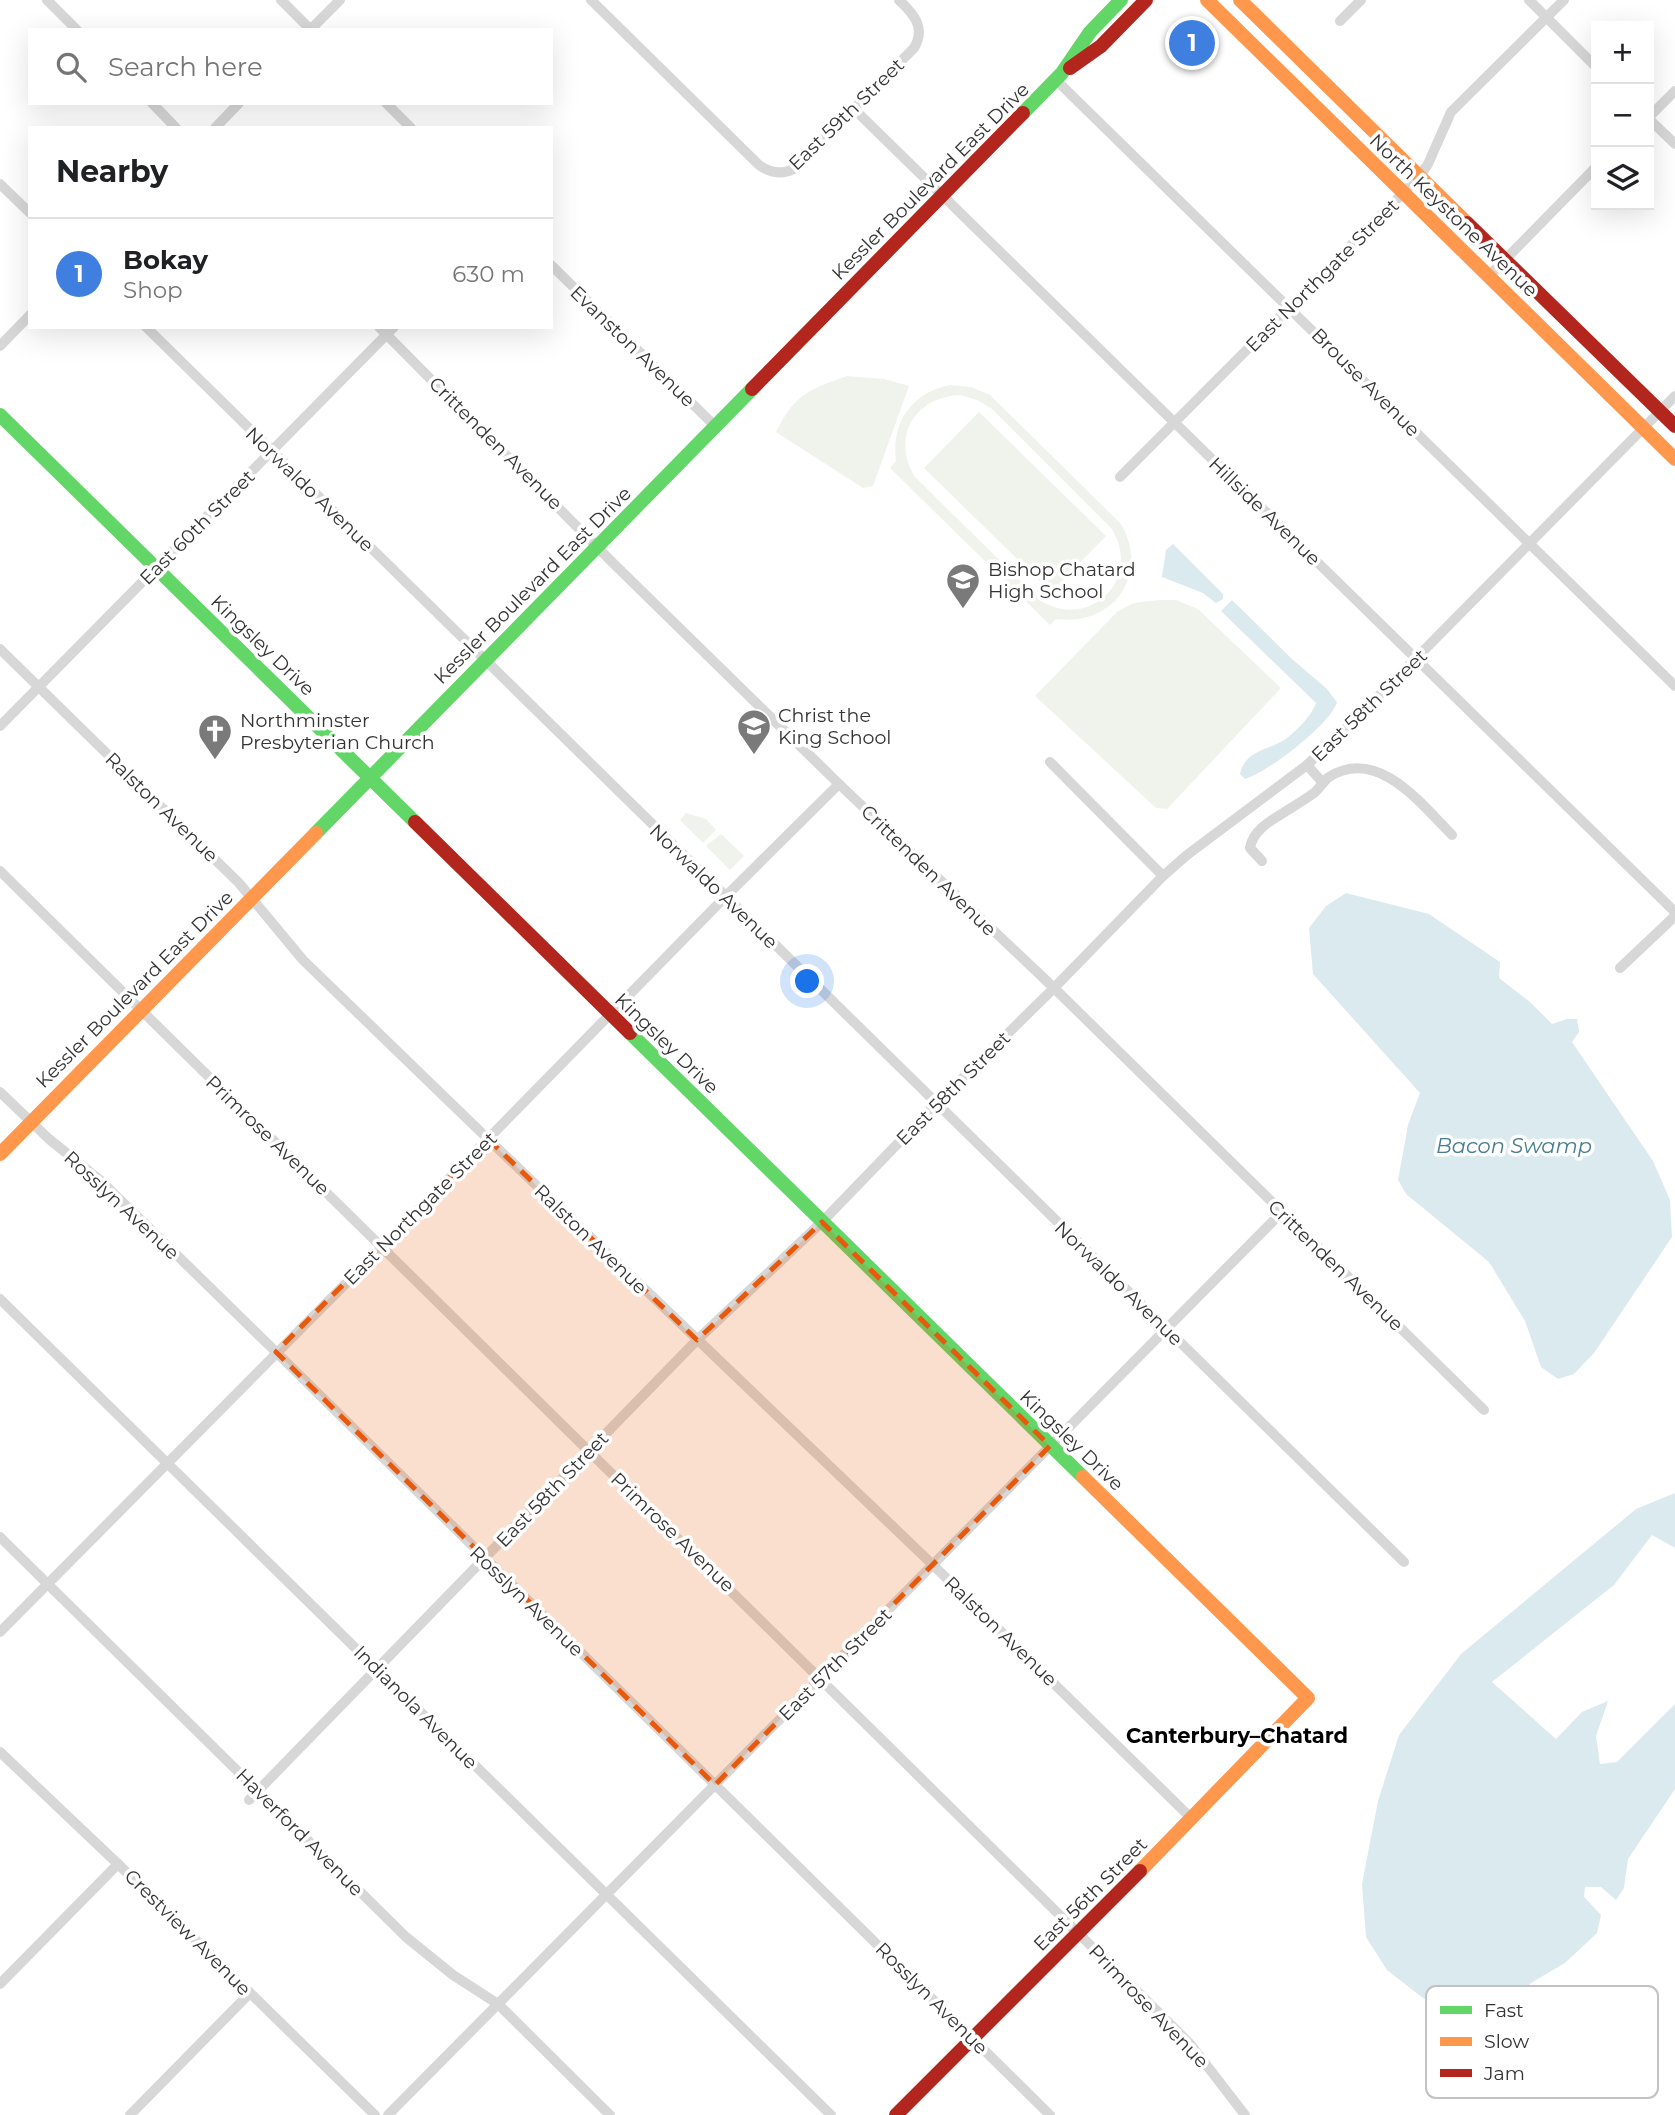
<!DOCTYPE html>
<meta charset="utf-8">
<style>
body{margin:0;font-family:Montserrat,sans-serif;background:#f6f6f6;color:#202124}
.controls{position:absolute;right:21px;top:21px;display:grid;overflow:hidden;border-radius:0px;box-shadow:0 7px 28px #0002}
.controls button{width:63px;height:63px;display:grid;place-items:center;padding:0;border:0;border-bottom:2px solid #e0e0e0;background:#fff;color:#202124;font:35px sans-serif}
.you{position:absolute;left:808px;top:982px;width:24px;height:24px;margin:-18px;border:5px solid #fff;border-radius:50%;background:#1a73e8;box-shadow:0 0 0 10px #1a73e833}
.badge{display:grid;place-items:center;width:46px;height:46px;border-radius:50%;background:#7a7a7a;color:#fff;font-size:23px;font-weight:700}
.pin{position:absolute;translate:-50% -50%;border:4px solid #fff;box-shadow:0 2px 7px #0006}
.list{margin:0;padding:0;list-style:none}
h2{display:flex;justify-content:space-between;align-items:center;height:91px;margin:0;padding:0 28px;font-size:30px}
h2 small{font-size:23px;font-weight:400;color:#757577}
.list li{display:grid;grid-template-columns:46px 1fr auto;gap:21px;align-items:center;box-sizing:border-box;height:112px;padding:0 28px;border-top:2px solid #e0e0e0}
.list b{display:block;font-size:26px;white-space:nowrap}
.list p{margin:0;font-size:23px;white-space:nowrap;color:#757577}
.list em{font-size:23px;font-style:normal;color:#757577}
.icon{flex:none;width:38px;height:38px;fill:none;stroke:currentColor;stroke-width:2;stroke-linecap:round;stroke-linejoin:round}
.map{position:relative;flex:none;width:1675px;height:2115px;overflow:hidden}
.search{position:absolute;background:#fff;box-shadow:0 7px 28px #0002;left:28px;top:28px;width:525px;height:77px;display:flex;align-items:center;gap:18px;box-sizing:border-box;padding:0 24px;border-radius:0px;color:#757577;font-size:26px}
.panel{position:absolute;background:#fff;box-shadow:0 7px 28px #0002;left:28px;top:126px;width:525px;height:203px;border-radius:0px}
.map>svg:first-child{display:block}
.green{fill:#f0f3ec;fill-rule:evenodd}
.water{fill:#dbeaee}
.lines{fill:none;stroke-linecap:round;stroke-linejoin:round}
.street{stroke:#d7d7d7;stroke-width:10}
.fast{stroke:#63d668;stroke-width:14}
.slow{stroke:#ff974d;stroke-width:14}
.jam{stroke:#b3261e;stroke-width:14}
.marked{fill:#e8590c;fill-opacity:0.2;stroke:#e8590c;stroke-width:5;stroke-dasharray:14 9;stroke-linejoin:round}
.labels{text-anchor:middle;stroke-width:7;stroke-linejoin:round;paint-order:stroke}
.street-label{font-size:19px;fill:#333;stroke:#fff}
.poi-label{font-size:19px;fill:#333;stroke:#fff;text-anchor:start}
.water-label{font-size:21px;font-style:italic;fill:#467d8f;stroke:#fff}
.neighbourhood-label{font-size:21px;font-weight:bold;fill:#000;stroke:#fff}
.key{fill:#fff;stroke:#c2c2c2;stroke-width:2}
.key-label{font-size:19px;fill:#333}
</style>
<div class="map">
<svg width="1675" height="2115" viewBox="0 0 1675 2115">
<rect width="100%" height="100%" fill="#fff"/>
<!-- green -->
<g class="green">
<path d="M847 376 884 379 909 386 873 486 863 488 776 432C795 394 808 390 847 376Z"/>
<path d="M950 385 971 387 990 395 1121 524C1150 574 1114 627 1056 619L1050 625 890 468 896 461C891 423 911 393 950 385ZM960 395 977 400 992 409 1111 528C1143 577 1092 631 1041 601L915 477C891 438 914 397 960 395Z"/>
<polygon points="979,412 1106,536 1051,592 924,468"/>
<polygon points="1159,600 1176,600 1198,609 1281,688 1167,809 1156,808 1035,696 1118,611 1134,603"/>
<polygon points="686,813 706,819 716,830 703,843 680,820"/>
<polygon points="721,834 744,856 730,870 706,846"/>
</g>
<!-- water -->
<g class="water">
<polygon points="1173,544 1223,594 1223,599 1216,603 1203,593 1162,577 1166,550"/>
<path d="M1232 600 1292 659 1326 688 1337 702C1331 724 1267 773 1245 779L1240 774C1245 749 1270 751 1287 738 1298 729 1312 715 1316 703L1221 611Z"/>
<polygon points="1346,893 1429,914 1500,962 1499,978 1530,1002 1552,1024 1567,1019 1577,1019 1579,1032 1572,1042 1653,1161 1670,1200 1672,1237 1594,1353 1574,1374 1558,1379 1541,1367 1525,1321 1489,1262 1406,1194 1398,1180 1408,1125 1420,1093 1313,974 1309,928 1326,906"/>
<polygon points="1675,1493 1675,1548 1652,1535 1614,1585 1492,1682 1556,1739 1582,1712 1608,1701 1596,1736 1600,1764 1617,1762 1675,1704 1675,1789 1628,1859 1624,1888 1616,1900 1601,1887 1585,1887 1584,1897 1601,1915 1597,1933 1565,1963 1531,1983 1479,2036 1419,1995 1387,1970 1366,1937 1362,1884 1378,1801 1399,1735 1461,1654 1636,1509"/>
</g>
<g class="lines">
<!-- street -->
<g class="street">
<polyline points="47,0 77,30"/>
<polyline points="281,0 311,30"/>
<path d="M591 0 759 165C770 173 781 175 794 169L914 48C926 28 914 14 899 0"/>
<polyline points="1529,0 1596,67"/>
<polyline points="1340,21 1361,0"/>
<polyline points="310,30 340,0"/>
<polyline points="1056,80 1675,686"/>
<polyline points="152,103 176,128"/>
<polyline points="386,103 411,128"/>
<polyline points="854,109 1675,912"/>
<polyline points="1649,117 1675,91"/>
<polyline points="1649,119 1675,144"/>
<polyline points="215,128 239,103"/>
<polyline points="0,184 30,213"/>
<polyline points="551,265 715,426"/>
<polyline points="1489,276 1596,167"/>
<polyline points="146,327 1404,1562"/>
<polyline points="379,327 614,564 839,784 1054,988 1484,1410"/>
<polyline points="0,346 30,315"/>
<polyline points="1120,477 1420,176 1428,164 1451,112 1564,0"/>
<polyline points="0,649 239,883 303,960 488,1139 933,1565 1192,1819"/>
<polyline points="0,726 394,327"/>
<polyline points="1050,762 1163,876"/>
<polyline points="1307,765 1323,783"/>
<path d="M1262 861 1250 848C1253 828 1276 818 1291 808 1299 803 1307 798 1314 793 1320 788 1323 781 1329 777 1378 746 1422 805 1452 835"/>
<polyline points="0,871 1151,2005 1191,2045 1245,2115"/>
<polyline points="1620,968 1675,916"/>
<polyline points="0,1092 49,1139 101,1181 276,1352 1050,2115"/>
<polyline points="0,1299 831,2115"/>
<polyline points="0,1537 406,1937 453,1975 498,2004 610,2115"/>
<polyline points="0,1632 382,1247 725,897 839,784"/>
<polyline points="0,1752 118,1864 375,2115"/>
<polyline points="249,1800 697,1340 822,1222 936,1104 1054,988 1163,876 1187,855 1307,765 1362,713 1675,396"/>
<polyline points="0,1984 118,1864"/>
<polyline points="130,2115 250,1993"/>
<polyline points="388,2115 1282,1212"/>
</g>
<!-- fast -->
<g class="fast">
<polyline points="1023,113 1062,73 1090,32 1121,0"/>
<polyline points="0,415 415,822"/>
<polyline points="316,833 752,389"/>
<polyline points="630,1033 1083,1477"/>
</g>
<!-- slow -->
<g class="slow">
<polyline points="1207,0 1675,459"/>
<polyline points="1240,0 1467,223"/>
<polyline points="0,1154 316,833"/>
<polyline points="1083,1477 1308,1698 1140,1871"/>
</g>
<!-- jam -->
<g class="jam">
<polyline points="1070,68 1101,46 1146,0"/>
<polyline points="1467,223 1675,426"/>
<polyline points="752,389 1023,113"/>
<polyline points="415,822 630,1033"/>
<polyline points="896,2115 1140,1871"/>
</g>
</g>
<!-- marked area -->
<path class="marked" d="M488 1139 697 1340 822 1222 1050 1446 715 1785 276 1352Z"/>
<!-- icons -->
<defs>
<g id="school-pin" transform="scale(1.75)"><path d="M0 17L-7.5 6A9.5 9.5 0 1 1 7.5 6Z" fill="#7a7a7a" stroke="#fff"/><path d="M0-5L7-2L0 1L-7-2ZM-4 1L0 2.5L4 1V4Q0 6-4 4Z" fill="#fff"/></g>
<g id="church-pin" transform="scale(1.75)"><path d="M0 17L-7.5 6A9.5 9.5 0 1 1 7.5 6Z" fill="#7a7a7a" stroke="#fff"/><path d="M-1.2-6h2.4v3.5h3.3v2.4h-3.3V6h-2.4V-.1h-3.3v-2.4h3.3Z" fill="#fff"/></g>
</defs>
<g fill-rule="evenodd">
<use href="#school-pin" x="963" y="580"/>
<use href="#school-pin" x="754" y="726"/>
<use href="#church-pin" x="215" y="731"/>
</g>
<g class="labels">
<!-- street labels -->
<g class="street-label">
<text transform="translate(846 114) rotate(-44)" y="7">East 59th Street</text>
<text transform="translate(930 181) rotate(-45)" y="7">Kessler Boulevard East Drive</text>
<text transform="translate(1454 215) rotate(44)" y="7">North Keystone Avenue</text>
<text transform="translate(1322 275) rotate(-45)" y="7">East Northgate Street</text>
<text transform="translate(633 346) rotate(44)" y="7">Evanston Avenue</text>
<text transform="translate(1366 382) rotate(45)" y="7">Brouse Avenue</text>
<text transform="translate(496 443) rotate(45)" y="7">Crittenden Avenue</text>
<text transform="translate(310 489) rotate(44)" y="7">Norwaldo Avenue</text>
<text transform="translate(1265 511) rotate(44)" y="7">Hillside Avenue</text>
<text transform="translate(197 527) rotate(-45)" y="7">East 60th Street</text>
<text transform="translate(532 585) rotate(-45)" y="7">Kessler Boulevard East Drive</text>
<text transform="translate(263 645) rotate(44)" y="7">Kingsley Drive</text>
<text transform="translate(1369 705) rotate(-44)" y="7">East 58th Street</text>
<text transform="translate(162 807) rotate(44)" y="7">Ralston Avenue</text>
<text transform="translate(929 870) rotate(44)" y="7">Crittenden Avenue</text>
<text transform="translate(714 886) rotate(44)" y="7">Norwaldo Avenue</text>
<text transform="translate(134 989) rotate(-45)" y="7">Kessler Boulevard East Drive</text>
<text transform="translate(667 1043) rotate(44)" y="7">Kingsley Drive</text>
<text transform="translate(953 1088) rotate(-45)" y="7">East 58th Street</text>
<text transform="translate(268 1135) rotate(44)" y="7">Primrose Avenue</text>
<text transform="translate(122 1205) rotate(43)" y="7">Rosslyn Avenue</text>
<text transform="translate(420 1208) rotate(-45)" y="7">East Northgate Street</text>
<text transform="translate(591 1239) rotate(44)" y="7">Ralston Avenue</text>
<text transform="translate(1336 1265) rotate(44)" y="7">Crittenden Avenue</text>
<text transform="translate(1119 1283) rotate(44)" y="7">Norwaldo Avenue</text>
<text transform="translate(1072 1440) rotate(44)" y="7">Kingsley Drive</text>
<text transform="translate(552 1489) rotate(-46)" y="7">East 58th Street</text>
<text transform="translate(673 1532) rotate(44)" y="7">Primrose Avenue</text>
<text transform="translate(527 1601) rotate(44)" y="7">Rosslyn Avenue</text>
<text transform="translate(1001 1631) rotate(44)" y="7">Ralston Avenue</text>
<text transform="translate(835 1664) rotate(-45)" y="7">East 57th Street</text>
<text transform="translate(416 1707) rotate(45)" y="7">Indianola Avenue</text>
<text transform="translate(300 1832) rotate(45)" y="7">Haverford Avenue</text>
<text transform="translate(1090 1894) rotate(-45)" y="7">East 56th Street</text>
<text transform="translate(188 1932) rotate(45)" y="7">Crestview Avenue</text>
<text transform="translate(932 1998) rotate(45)" y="7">Rosslyn Avenue</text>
<text transform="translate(1149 2006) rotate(46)" y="7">Primrose Avenue</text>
</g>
<!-- poi labels -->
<g class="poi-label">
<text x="988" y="576">Bishop Chatard<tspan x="988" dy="22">High School</tspan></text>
<text x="778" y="722">Christ the<tspan x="778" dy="22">King School</tspan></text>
<text x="240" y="727">Northminster<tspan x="240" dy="22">Presbyterian Church</tspan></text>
</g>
<!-- water labels -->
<g class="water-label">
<text x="1514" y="1153">Bacon Swamp</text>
</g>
<!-- neighbourhood labels -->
<g class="neighbourhood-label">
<text x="1237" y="1743">Canterbury–Chatard</text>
</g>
</g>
<!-- legend -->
<rect x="1426" y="1986" width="232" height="112" rx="10" class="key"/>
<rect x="1440" y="2006" width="32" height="8" fill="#63d668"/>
<rect x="1440" y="2037" width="32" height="9" fill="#ff974d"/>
<rect x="1440" y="2069" width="32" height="8" fill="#b3261e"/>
<g class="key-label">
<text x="1484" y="2017">Fast</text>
<text x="1484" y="2048">Slow</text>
<text x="1484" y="2080">Jam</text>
</g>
</svg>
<div class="controls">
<button>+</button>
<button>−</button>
<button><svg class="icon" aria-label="layers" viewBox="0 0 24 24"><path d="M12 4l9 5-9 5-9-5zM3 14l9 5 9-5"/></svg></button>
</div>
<div class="you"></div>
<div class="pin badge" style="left:1192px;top:43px;background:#3f7fe0">1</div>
<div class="search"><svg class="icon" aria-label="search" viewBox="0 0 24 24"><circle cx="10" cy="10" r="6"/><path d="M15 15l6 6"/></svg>Search here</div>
<section class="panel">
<h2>Nearby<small></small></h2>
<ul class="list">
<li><span class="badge" style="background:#3f7fe0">1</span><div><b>Bokay</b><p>Shop</p></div><em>630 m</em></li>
</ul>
</section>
</div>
